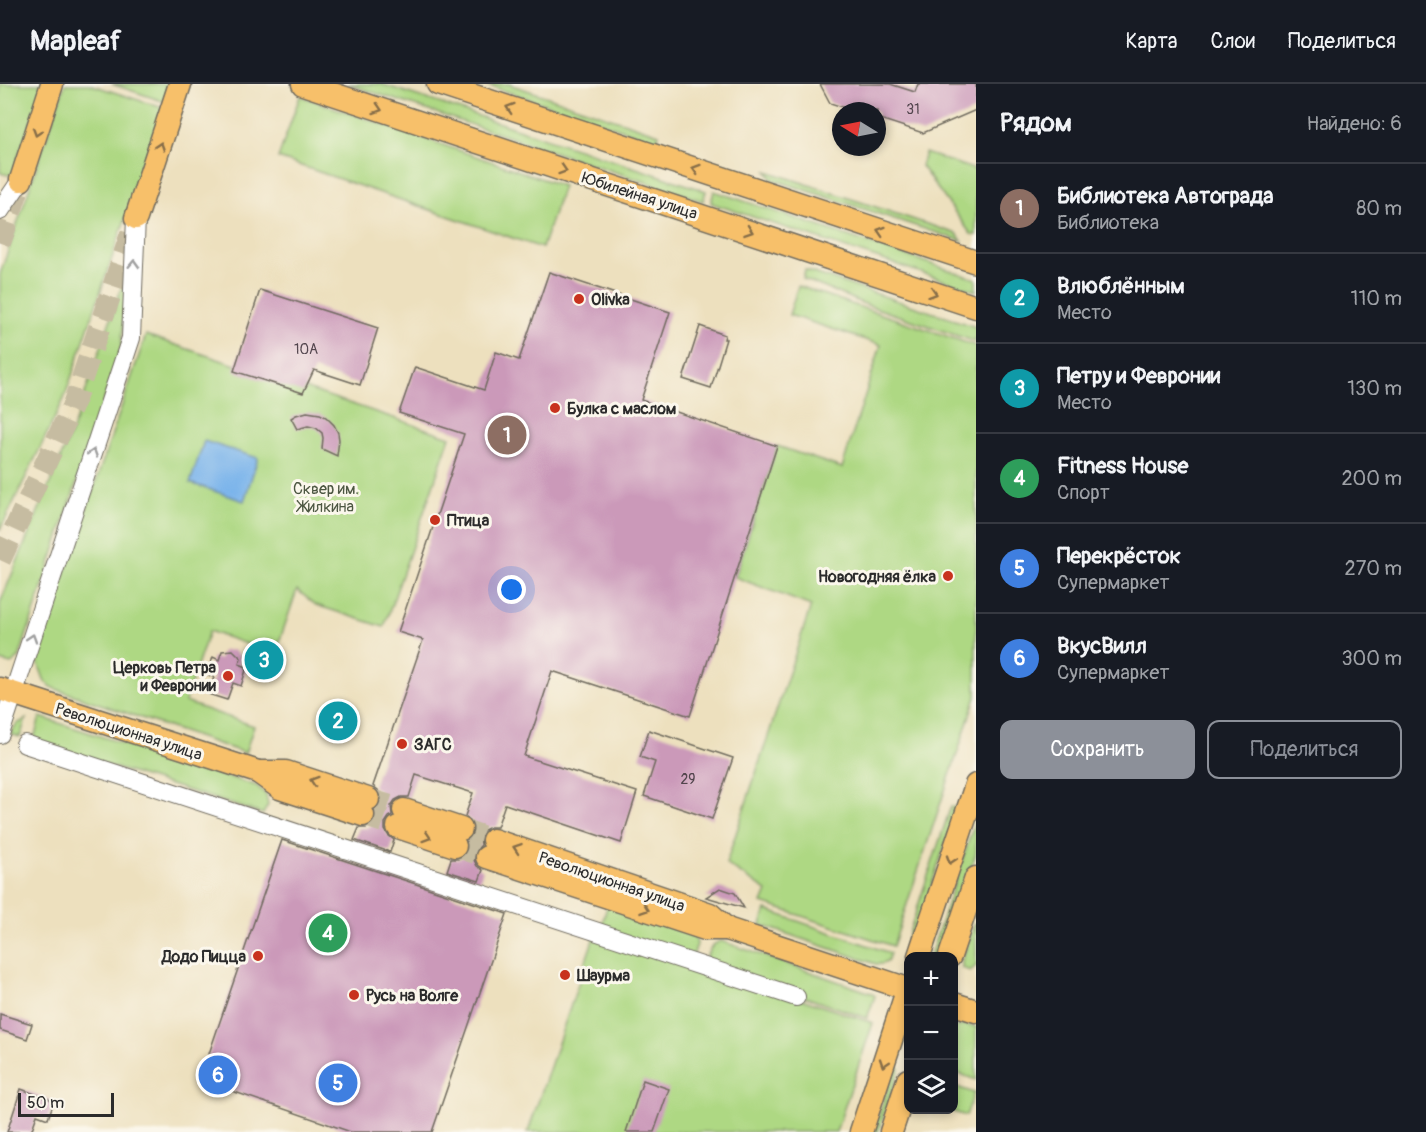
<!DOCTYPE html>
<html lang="ru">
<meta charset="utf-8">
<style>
body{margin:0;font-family:Pangolin,sans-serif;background:#20242c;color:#f1f3f6}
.controls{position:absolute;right:18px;bottom:18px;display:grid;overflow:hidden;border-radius:12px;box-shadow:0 3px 9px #0003}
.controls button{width:54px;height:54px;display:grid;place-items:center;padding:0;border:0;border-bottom:2px solid #363941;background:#171b24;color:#f1f3f6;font:30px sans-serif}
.compass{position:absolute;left:832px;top:18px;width:54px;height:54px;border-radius:50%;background:#171b24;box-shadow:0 3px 9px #0003;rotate:280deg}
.scale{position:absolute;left:18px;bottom:15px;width:96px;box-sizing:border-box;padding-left:6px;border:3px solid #2b2b2b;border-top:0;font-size:16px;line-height:21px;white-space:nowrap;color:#2b2b2b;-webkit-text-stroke:4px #fbf7ec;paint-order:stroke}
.you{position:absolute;left:512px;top:506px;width:21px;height:21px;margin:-15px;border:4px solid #fff;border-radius:50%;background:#1a73e8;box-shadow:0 0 0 9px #1a73e833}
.badge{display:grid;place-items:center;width:39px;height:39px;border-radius:50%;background:#8c9099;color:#fff;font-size:20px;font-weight:700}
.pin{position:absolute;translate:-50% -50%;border:3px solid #fff;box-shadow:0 2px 6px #0006}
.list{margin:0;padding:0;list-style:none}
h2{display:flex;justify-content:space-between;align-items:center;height:78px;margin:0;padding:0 24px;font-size:26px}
h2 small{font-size:20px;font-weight:400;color:#9ea1a6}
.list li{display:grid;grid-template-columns:39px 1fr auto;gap:18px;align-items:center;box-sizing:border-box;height:90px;padding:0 24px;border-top:2px solid #363941}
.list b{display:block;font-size:22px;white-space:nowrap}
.list p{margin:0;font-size:20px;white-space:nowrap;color:#9ea1a6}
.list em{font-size:20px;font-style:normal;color:#9ea1a6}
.actions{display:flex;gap:12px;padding:18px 24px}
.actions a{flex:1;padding:14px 0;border:2px solid #8c9099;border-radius:12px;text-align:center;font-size:21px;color:#8c9099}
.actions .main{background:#8c9099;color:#fff}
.icon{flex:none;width:33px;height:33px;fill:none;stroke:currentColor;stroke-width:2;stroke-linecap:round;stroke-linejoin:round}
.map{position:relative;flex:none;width:976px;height:1048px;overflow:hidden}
header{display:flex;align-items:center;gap:36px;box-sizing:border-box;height:84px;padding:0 30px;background:#171b24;border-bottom:2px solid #363941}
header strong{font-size:28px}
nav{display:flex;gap:33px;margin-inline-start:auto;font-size:21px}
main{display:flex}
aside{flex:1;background:#171b24}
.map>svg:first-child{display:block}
.green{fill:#aed883;stroke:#6c8257;stroke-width:1.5}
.water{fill:#7ab4eb;stroke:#52708b;stroke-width:1.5}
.building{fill:#cb99b9}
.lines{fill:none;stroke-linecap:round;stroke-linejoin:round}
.major-tunnel{stroke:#c6bca1;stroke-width:22;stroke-dasharray:22 11;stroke-linecap:butt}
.minor-casing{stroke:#6f6a5e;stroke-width:20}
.major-casing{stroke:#6f6a5e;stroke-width:25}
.minor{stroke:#fff;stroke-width:18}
.major{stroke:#f7c06b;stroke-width:22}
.oneway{stroke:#876e48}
.oneway2{stroke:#a0a0a0}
.poi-dot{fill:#c8321e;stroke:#fbf7ec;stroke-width:2}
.labels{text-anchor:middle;stroke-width:6;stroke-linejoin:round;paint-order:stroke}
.number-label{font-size:14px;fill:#53464e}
.street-label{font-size:16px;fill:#2b2b2b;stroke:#fbf7ec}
.poi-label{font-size:16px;font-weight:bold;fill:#2b2b2b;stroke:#fbf7ec;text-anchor:start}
.park-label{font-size:16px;fill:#4c5641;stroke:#fbf7ec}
</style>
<header>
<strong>Mapleaf</strong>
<nav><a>Карта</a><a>Слои</a><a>Поделиться</a></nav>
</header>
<main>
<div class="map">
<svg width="976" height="1048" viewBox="0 0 976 1048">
<rect width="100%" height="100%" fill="#fbf7ec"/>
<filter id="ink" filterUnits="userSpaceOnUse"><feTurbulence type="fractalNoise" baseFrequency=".0167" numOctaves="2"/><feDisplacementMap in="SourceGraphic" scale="12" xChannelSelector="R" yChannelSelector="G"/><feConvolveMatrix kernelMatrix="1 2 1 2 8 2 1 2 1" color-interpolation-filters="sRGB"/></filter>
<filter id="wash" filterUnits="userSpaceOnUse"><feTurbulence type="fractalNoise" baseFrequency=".008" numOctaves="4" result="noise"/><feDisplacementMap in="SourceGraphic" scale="24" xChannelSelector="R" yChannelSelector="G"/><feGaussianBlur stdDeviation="1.35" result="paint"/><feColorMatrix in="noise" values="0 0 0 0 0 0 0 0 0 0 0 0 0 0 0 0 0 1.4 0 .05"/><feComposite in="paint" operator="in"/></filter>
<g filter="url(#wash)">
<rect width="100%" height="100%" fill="#ede0be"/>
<!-- green -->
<g class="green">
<polygon points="0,0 44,0 12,90 8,91 0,89"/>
<polygon points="65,0 89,0 163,24 64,315 0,446 0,190"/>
<polygon points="112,0 171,0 165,18"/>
<polygon points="348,0 381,0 706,107 703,117"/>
<polygon points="484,0 509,0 659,50 657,57"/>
<polygon points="300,12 563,102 542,164 278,74"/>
<polygon points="925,69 976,86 976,151 971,150 921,82"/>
<polygon points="767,87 957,150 962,157 772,95"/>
<polygon points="714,107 976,195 976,207 711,119"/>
<polygon points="129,182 121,264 19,574 11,580 0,577 0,519 73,344"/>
<polygon points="805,186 976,243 976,258 867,221 803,195"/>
<polygon points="798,202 976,262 976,613 893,862 762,819 767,807 726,780 811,522 735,493 777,362 842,384 881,261 789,231"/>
<polygon points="146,251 450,353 384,543 316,521 297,506 275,570 209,547 185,618 254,642 245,669 53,604 45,598 36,573"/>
<polygon points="40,633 257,702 266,711 268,721 263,730 33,658"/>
<polygon points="26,635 20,653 10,650 17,640"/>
<polygon points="951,722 957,724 910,866 904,864"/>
<polygon points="976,735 976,769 941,872 930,872"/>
<polygon points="608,819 695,853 697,860 692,875 601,844"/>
<polygon points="766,826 890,869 887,878 882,880 876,880 761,841"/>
<polygon points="975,839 976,840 976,882 970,887 962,884 962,876"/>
<polygon points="596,847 873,939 836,1048 528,1048"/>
<path d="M721 857 871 909 875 912 867 934 704 879C708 869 710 860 721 857Z"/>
<polygon points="965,941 976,943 976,996 954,988 954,943"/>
<polygon points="895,982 900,984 878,1048 873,1048"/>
<polygon points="954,1002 974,1009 966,1032 948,1026 954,1026"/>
</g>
<!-- water -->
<polygon class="water" points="204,357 258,374 244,417 190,399"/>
<g id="blocks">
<!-- building -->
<g class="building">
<polygon points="820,0 890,0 915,8 918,0 976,0 976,26 923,49 877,34 877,27 855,27 830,19"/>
<polygon points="549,188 670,228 641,316 777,362 690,632 552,587 524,672 637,708 621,759 505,720 497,743 490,743 484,746 480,752 481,761 474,768 474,776 477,782 483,786 479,797 447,787 451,775 458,775 464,772 468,766 467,757 470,755 474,749 474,743 471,737 465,732 473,709 416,691 409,713 401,713 395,716 391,722 392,731 389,733 385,739 385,746 388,751 394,756 390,768 354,756 359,744 366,744 372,741 376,735 375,726 381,719 381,713 378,706 373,702 423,556 398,548 464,350 399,329 415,283 484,306 496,268 519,276"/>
<polygon points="260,206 378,244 360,301 314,286 303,309 234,287"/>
<polygon points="700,242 725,251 724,255 726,255 711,304 683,295"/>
<polygon points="307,328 320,330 326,333 334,341 338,349 339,356 337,372 322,365 323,354 322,349 316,344 308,342 297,345 291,334 296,331"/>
<polygon points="233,566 241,574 239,580 247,583 241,602 233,599 227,616 208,610 214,593 207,591 213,573 219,576 222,567"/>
<polygon points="649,646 733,674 712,735 644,712 655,678 640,673"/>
<polygon points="282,756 507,830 432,1048 351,1048 200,996"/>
<polygon points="720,804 735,809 744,824 706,813"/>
<polygon points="0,930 32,940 27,955 0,946"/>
<polygon points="643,996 669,1005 654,1048 626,1048"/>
<polygon points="21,1005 54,1017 48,1035 37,1031 31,1048 7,1048"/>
</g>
</g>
</g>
<g filter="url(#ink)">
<use href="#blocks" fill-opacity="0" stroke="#6f6a5e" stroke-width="1.5"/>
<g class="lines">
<!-- major-tunnel -->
<g class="major-tunnel">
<polyline points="0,159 21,98"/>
<polyline points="0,476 73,321 136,135"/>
<polyline points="368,715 404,726"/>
<polyline points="363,731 398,743"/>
<polyline points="461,745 493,756"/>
<polyline points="455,762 487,773"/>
</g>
<!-- minor casing -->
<g class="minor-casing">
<g id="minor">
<polyline points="0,127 21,96"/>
<polyline points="0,650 131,254 136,134"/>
<polyline points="25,660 796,913"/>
</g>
</g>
<!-- major casing -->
<g class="major-casing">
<g id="major">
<polyline points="303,0 976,223"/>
<polyline points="438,0 976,178"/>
<polyline points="21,96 52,0"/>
<polyline points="136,134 180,0"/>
<polyline points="0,605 258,688 280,704 363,731"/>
<polyline points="258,688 286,688 368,715"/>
<polyline points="404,726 461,745"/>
<polyline points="398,743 455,762"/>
<polyline points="493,756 710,830 727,845"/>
<polyline points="487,773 705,845 727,845 908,905"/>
<polyline points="919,872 976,701"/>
<polyline points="950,872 976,794"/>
<polyline points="954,920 976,927"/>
<polyline points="861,1048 908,904"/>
<polyline points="891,1048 908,996"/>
</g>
</g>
<!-- minor -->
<use href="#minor" class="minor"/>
<!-- major -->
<use href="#major" class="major"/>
</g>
<!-- one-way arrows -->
<defs><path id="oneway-chevron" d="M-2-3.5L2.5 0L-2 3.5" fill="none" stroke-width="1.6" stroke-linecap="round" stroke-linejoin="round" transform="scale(1.5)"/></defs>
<g class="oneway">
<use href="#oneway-chevron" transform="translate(510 24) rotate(-162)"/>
<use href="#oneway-chevron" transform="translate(378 25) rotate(18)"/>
<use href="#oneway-chevron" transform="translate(37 48) rotate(108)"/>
<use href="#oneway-chevron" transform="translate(160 62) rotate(-72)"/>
<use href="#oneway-chevron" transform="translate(696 85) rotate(-162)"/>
<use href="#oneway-chevron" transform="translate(563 86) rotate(18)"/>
<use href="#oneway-chevron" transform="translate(749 147) rotate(19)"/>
<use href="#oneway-chevron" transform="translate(881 147) rotate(-162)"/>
<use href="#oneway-chevron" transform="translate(933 209) rotate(18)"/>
<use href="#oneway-chevron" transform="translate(314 697) rotate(-162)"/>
<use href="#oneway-chevron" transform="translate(427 753) rotate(18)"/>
<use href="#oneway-chevron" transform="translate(517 764) rotate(-161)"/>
<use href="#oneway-chevron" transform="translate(951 776) rotate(108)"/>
<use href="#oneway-chevron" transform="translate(645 825) rotate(19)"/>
<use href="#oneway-chevron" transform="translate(884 979) rotate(108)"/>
</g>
<g class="oneway2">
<use href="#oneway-chevron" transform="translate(134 180) rotate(-88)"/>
<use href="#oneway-chevron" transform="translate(93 369) rotate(-72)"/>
<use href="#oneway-chevron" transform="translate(32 554) rotate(-72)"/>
</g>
</g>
<!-- markers -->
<g class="poi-dot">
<circle cx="579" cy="215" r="6"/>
<circle cx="555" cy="324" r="6"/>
<circle cx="435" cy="436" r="6"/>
<circle cx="948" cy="492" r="6"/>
<circle cx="228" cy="592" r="6"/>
<circle cx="402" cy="660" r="6"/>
<circle cx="258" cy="872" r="6"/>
<circle cx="565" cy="891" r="6"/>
<circle cx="354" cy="911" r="6"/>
</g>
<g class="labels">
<!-- number labels -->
<g class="number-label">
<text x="913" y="30">31</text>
<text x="306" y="270">10А</text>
<text x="688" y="700">29</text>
</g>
<!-- street labels -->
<g class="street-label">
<text transform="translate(640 111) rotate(18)" y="6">Юбилейная улица</text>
<text transform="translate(129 647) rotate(18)" y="6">Революционная улица</text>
<text transform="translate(612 797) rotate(19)" y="6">Революционная улица</text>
</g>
<!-- poi labels -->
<g class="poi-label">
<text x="591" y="221">Olivka</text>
<text x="567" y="330">Булка с маслом</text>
<text x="447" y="442">Птица</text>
<text x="936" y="498" text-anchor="end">Новогодняя ёлка</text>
<text x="216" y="589" text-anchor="end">Церковь Петра<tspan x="216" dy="18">и Февронии</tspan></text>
<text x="414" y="666">ЗАГС</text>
<text x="246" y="878" text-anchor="end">Додо Пицца</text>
<text x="577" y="897">Шаурма</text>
<text x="366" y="917">Русь на Волге</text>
</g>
<!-- park labels -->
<g class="park-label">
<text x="326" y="410">Сквер им.<tspan x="326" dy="18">Жилкина</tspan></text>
</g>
</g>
</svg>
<div class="controls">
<button>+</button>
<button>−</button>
<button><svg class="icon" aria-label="layers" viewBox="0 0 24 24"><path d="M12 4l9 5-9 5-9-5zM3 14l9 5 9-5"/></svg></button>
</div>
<svg class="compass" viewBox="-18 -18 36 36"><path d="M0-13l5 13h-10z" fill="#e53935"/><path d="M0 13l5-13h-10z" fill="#9ea1a6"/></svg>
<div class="scale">50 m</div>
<div class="you"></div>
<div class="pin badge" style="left:507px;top:351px;background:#8d6e63">1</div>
<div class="pin badge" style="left:338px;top:637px;background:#0f9aa8">2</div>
<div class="pin badge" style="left:264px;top:576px;background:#0f9aa8">3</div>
<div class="pin badge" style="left:328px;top:849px;background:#2e9e5b">4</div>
<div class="pin badge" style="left:338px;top:999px;background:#3f7fe0">5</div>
<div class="pin badge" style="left:218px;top:991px;background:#3f7fe0">6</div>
</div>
<aside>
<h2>Рядом<small>Найдено: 6</small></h2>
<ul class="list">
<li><span class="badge" style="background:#8d6e63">1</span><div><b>Библиотека Автограда</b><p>Библиотека</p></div><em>80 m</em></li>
<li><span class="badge" style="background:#0f9aa8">2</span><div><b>Влюблённым</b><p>Место</p></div><em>110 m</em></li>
<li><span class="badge" style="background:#0f9aa8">3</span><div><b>Петру и Февронии</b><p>Место</p></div><em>130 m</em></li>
<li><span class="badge" style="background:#2e9e5b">4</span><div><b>Fitness House</b><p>Спорт</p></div><em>200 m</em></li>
<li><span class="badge" style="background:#3f7fe0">5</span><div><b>Перекрёсток</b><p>Супермаркет</p></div><em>270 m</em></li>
<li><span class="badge" style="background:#3f7fe0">6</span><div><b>ВкусВилл</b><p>Супермаркет</p></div><em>300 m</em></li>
</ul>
<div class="actions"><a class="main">Сохранить</a><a>Поделиться</a></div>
</aside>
</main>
